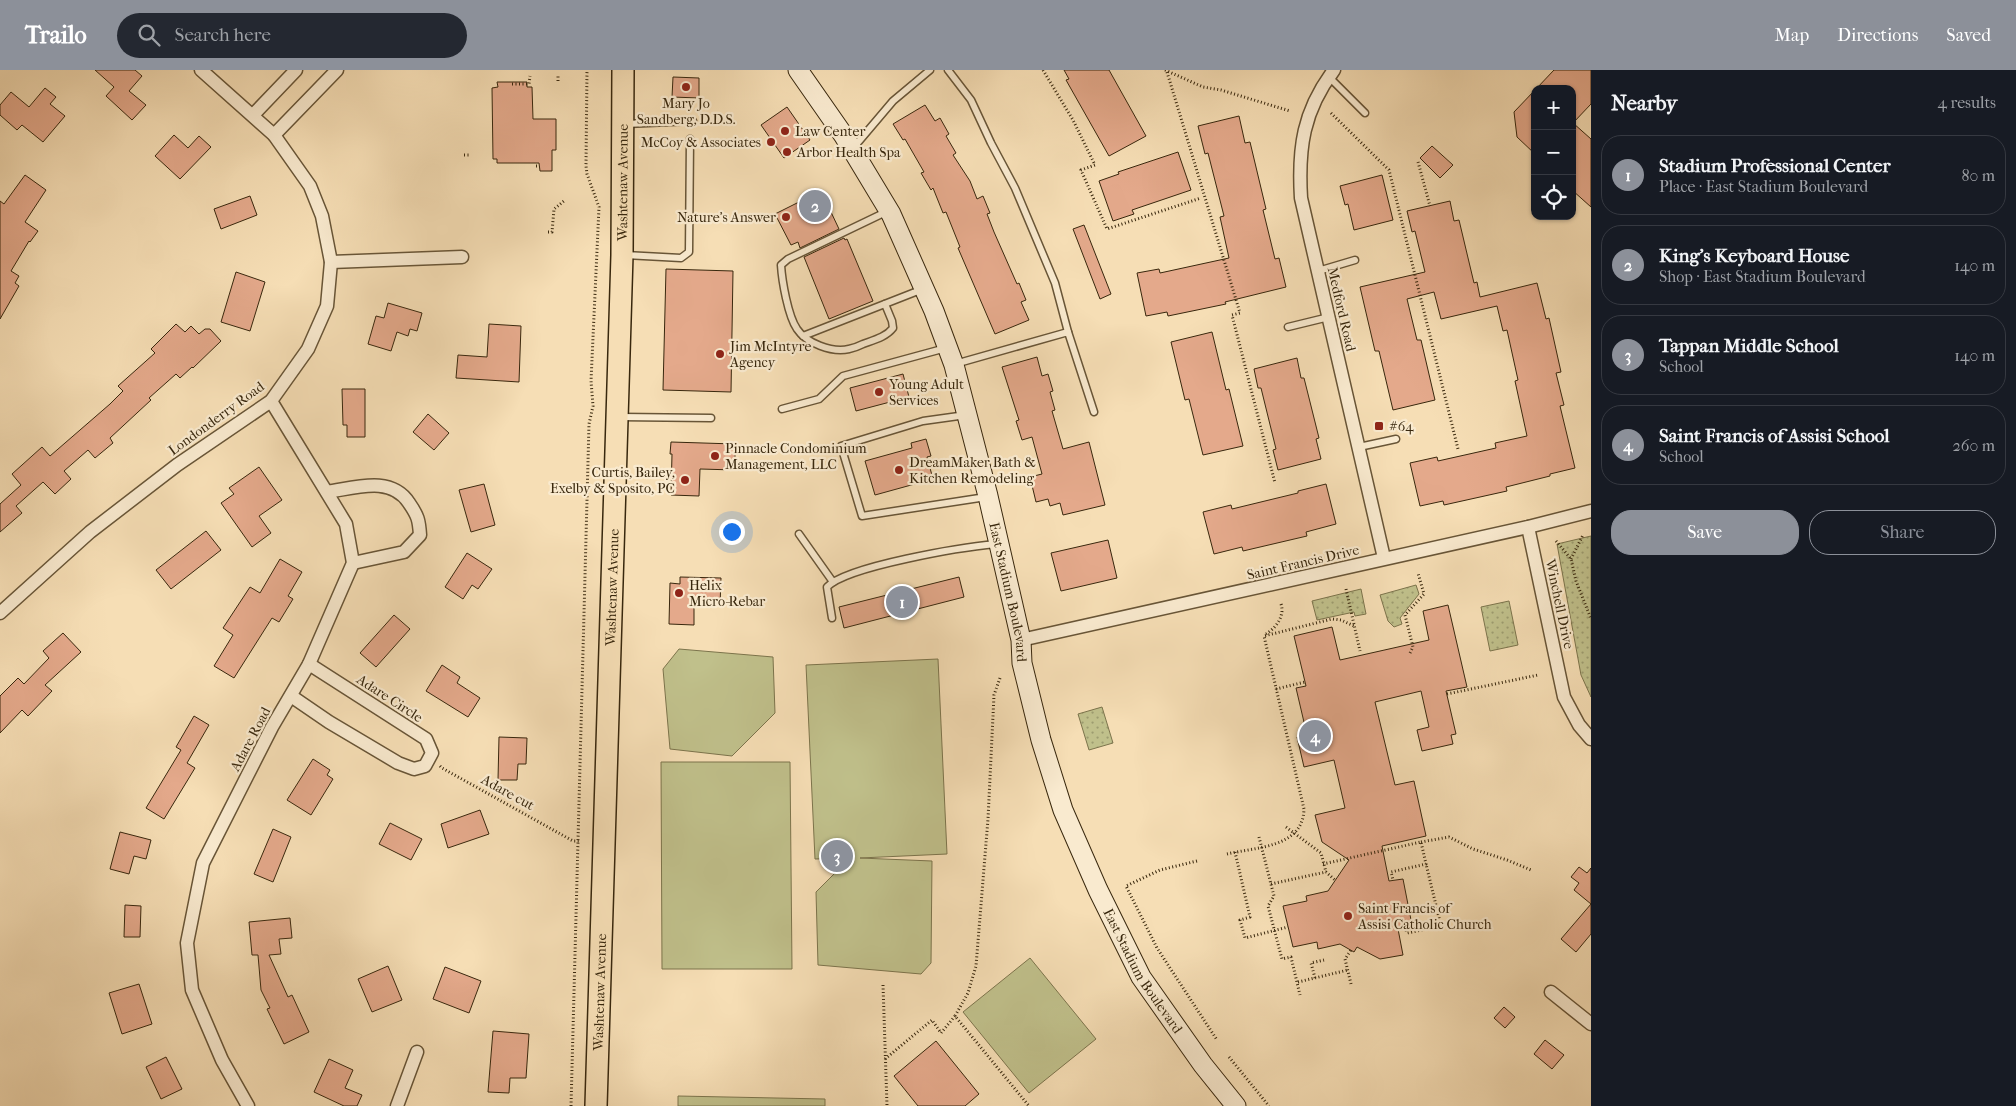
<!DOCTYPE html>
<meta charset="utf-8">
<style>
body{margin:0;font-family:"IM FELL French Canon",serif;background:#242831;color:#f1f3f6}
.controls{position:absolute;right:15px;top:15px;display:grid;overflow:hidden;border-radius:10px;box-shadow:0 1px 4px #0004}
.controls button{width:45px;height:45px;display:grid;place-items:center;padding:0;border:0;border-bottom:1px solid #363941;background:#171b24;color:#f1f3f6;font:25px sans-serif}
.you{position:absolute;left:731px;top:461px;width:18px;height:18px;margin:-12px;border:4px solid #fff;border-radius:50%;background:#1a73e8;box-shadow:0 0 0 8px #1a73e833}
.badge{display:grid;place-items:center;width:32px;height:32px;border-radius:50%;background:#8c9099;color:#fff;font-size:16px;font-weight:700}
.pin{position:absolute;translate:-50% -50%;border:2px solid #fff;box-shadow:0 1px 5px #0006}
.list{margin:0;padding:0;list-style:none}
h2{display:flex;justify-content:space-between;align-items:center;height:65px;margin:0;padding:0 20px;font-size:21px}
h2 small{font-size:16px;font-weight:400;color:#9ea1a6}
.list li{display:grid;grid-template-columns:32px 1fr auto;gap:15px;align-items:center;box-sizing:border-box;height:80px;margin:0 10px 10px;padding:0 10px;border:1px solid #363941;border-radius:20px}
.list b{display:block;font-size:19px;white-space:nowrap}
.list p{margin:0;font-size:16px;white-space:nowrap;color:#9ea1a6}
.list em{font-size:16px;font-style:normal;color:#9ea1a6}
.actions{display:flex;gap:10px;padding:15px 20px}
.actions a{flex:1;padding:11px 0;border:1px solid #8c9099;border-radius:20px;text-align:center;font-size:18px;color:#8c9099}
.actions .main{background:#8c9099;color:#fff}
.icon{flex:none;width:28px;height:28px;fill:none;stroke:currentColor;stroke-width:2;stroke-linecap:round;stroke-linejoin:round}
.map{position:relative;flex:none;width:1591px;height:1036px;overflow:hidden}
header{display:flex;align-items:center;gap:30px;box-sizing:border-box;height:70px;padding:0 25px;background:#8c9099;color:#fff}
header strong{font-size:24px}
nav{display:flex;gap:28px;margin-inline-start:auto;font-size:18px}
.search{width:350px;height:45px;background:#242831;display:flex;align-items:center;gap:12px;box-sizing:border-box;padding:0 18px;border-radius:28px;color:#9ea1a6;font-size:19px}
main{display:flex}
aside{flex:1;background:#171b24}
.map>svg:first-child{display:block}
.grass{fill:url(#grass-dots);stroke:#7c744c}
.garden{fill:#c0c08b;stroke:#7c744c}
.building{fill:#e4a98b;stroke:#38270d}
.lines{fill:none;stroke-linecap:round;stroke-linejoin:round}
.lane-casing{stroke:#685537;stroke-width:9}
.street-casing{stroke:#685537;stroke-width:15}
.secondary-casing{stroke:#38270d;stroke-width:21}
.primary-casing{stroke:#38270d;stroke-width:24}
.path{stroke:#38270d;stroke-width:3;stroke-dasharray:1 2.5;stroke-linecap:butt}
.lane{stroke:#f9eacf;stroke-width:6}
.street{stroke:#f9eacf;stroke-width:12}
.secondary{stroke:#f9eacf;stroke-width:19}
.primary{stroke:#f6deb5;stroke-width:21}
.poi-dot{fill:#8f2418;stroke:#f9eacf;stroke-width:2}
.labels{text-anchor:middle;stroke-width:4.5;stroke-linejoin:round;paint-order:stroke}
.poi-label{font-size:14px;fill:#38270d;stroke:#f9eacf;text-anchor:start}
.street-label{font-size:14px;fill:#38270d;stroke:#f9eacf}
</style>
<header>
<strong>Trailo</strong>
<div class="search"><svg class="icon" aria-label="search" viewBox="0 0 24 24"><circle cx="10" cy="10" r="6"/><path d="M15 15l6 6"/></svg>Search here</div>
<nav><a>Map</a><a>Directions</a><a>Saved</a></nav>
</header>
<main>
<div class="map">
<svg width="1591" height="1036" viewBox="0 0 1591 1036">
<defs>
<pattern id="grass-dots" width="8" height="8" patternUnits="userSpaceOnUse" patternTransform="scale(1.25)"><rect width="8" height="8" fill="#c0c08b"/><path d="M2 2h.1M6 6h.1" fill="none" stroke="#9d9c70" stroke-width="1.8" stroke-linecap="round"/></pattern>
</defs>
<rect width="100%" height="100%" fill="#f6deb5"/>
<filter id="stains"><feTurbulence type="fractalNoise" baseFrequency=".004" numOctaves="4"/><feColorMatrix values="0 0 0 0 .2 0 0 0 0 .09 0 0 0 0 .02 0 0 0 .5 -.17"/></filter>
<radialGradient id="worn" r=".72"><stop offset=".6" stop-color="#630" stop-opacity="0"/><stop offset="1" stop-color="#630" stop-opacity=".3"/></radialGradient>
<!-- grass -->
<g class="grass">
<polygon points="1591,466 1591,627 1581,605 1557,474"/>
<polygon points="1416,515 1419,524 1400,548 1402,554 1394,557 1388,551 1380,525"/>
<polygon points="1361,519 1366,544 1355,546 1354,542 1317,550 1312,531"/>
<polygon points="1509,531 1518,575 1490,581 1481,537"/>
<polygon points="1102,637 1113,673 1089,680 1078,644"/>
</g>
<!-- garden -->
<g class="garden">
<polygon points="679,579 773,587 775,643 732,686 670,679 663,599"/>
<polygon points="938,589 947,784 860,788 932,791 931,893 921,904 818,895 816,822 850,788 815,789 806,595"/>
<polygon points="661,692 790,692 792,899 662,899"/>
<polygon points="1030,888 1096,969 1029,1023 963,942"/>
<polygon points="678,1026 825,1029 825,1036 678,1036"/>
</g>
<!-- building -->
<g class="building">
<polygon points="95,0 135,0 142,6 129,21 146,35 132,50 106,26 114,17"/>
<polygon points="1064,0 1109,0 1146,66 1109,86 1066,10 1069,9"/>
<polygon points="1554,0 1591,0 1591,34 1573,53 1591,69 1591,137 1572,120 1572,19 1536,19"/>
<polygon points="673,7 699,8 699,28 672,27"/>
<polygon points="497,12 527,12 527,17 532,17 533,49 556,49 556,80 552,80 552,101 540,101 539,93 497,93 497,89 493,89 492,18 498,17"/>
<polygon points="45,18 56,27 50,34 65,46 43,72 22,55 17,60 0,45 0,35 11,22 29,37"/>
<polygon points="1535,20 1535,84 1517,67 1514,42"/>
<polygon points="925,35 935,51 940,48 949,64 946,66 956,83 953,85 970,111 977,129 983,126 990,143 987,144 994,162 1017,214 1019,213 1026,230 1021,232 1029,250 995,264 958,178 960,177 946,142 943,143 933,118 931,120 921,103 924,102 905,69 903,70 893,54"/>
<polygon points="787,37 810,70 784,88 761,55"/>
<polygon points="1239,46 1245,73 1250,72 1266,139 1263,140 1275,189 1279,188 1286,217 1225,232 1226,234 1168,246 1167,242 1146,246 1137,203 1159,199 1160,203 1229,188 1220,147 1224,146 1208,83 1205,84 1198,56"/>
<polygon points="174,65 188,78 199,66 211,77 180,109 155,86"/>
<polygon points="1432,76 1453,95 1440,108 1420,88"/>
<polygon points="1178,82 1191,120 1132,140 1134,144 1113,151 1099,111 1119,104 1118,102"/>
<polygon points="25,105 46,120 25,152 38,161 30,172 29,171 11,201 19,206 15,213 19,216 0,249 0,131 4,134"/>
<polygon points="1382,105 1393,150 1354,160 1348,134 1345,135 1340,116"/>
<polygon points="821,121 839,159 800,178 798,172 791,175 775,144"/>
<polygon points="250,126 257,145 221,159 214,139"/>
<polygon points="1450,131 1454,151 1459,150 1474,213 1477,212 1480,227 1537,213 1546,249 1549,248 1561,302 1556,303 1564,335 1560,336 1575,398 1550,404 1550,406 1506,417 1507,421 1444,435 1443,431 1420,436 1410,393 1437,387 1438,391 1496,378 1495,373 1527,366 1515,311 1518,310 1507,260 1503,261 1497,236 1441,249 1434,222 1407,229 1417,270 1421,270 1435,330 1393,340 1379,281 1375,281 1360,217 1425,202 1415,161 1412,162 1407,141"/>
<polygon points="1084,155 1111,224 1100,229 1073,159"/>
<polygon points="844,168 845,170 847,169 873,231 829,249 804,187"/>
<polygon points="666,199 733,201 731,322 663,320"/>
<polygon points="236,202 265,212 250,261 221,252"/>
<polygon points="388,233 422,243 417,261 410,259 408,266 397,262 391,281 368,274 376,246 384,248"/>
<polygon points="176,254 185,262 191,256 199,264 205,259 210,259 221,271 193,298 192,297 180,308 176,304 149,328 151,330 110,368 113,373 95,388 88,380 64,401 71,409 55,424 43,412 16,436 22,443 0,462 0,434 21,415 12,404 42,377 50,386 110,334 123,321 118,316 155,283 151,279"/>
<polygon points="489,254 521,256 519,312 456,308 458,285 487,287"/>
<polygon points="1212,262 1226,320 1229,319 1243,376 1203,385 1189,329 1185,330 1171,272"/>
<polygon points="1037,287 1042,306 1048,304 1053,321 1050,322 1055,340 1052,341 1063,379 1089,372 1105,435 1063,445 1060,433 1050,436 1048,429 1036,432 1030,407 1042,404 1032,367 1022,370 1016,351 1019,350 1002,297"/>
<polygon points="1297,288 1301,308 1304,308 1319,368 1316,369 1321,389 1278,400 1273,380 1276,379 1261,318 1258,318 1254,299"/>
<polygon points="903,304 909,327 856,341 850,318"/>
<polygon points="342,319 365,319 365,367 347,367 347,355 343,355"/>
<polygon points="428,344 449,363 434,380 413,362"/>
<polygon points="926,369 931,386 927,387 933,409 875,425 865,391 912,378 911,373"/>
<polygon points="671,372 735,374 735,400 700,399 699,426 671,425 672,384 670,384"/>
<polygon points="259,397 282,430 259,446 271,463 252,477 221,433 234,424 229,418"/>
<polygon points="484,414 495,455 471,462 459,420"/>
<polygon points="1326,414 1336,454 1306,462 1307,466 1243,481 1242,477 1214,484 1203,442 1231,435 1232,439 1298,423 1298,421"/>
<polygon points="206,461 221,480 171,519 156,500"/>
<polygon points="1108,470 1117,508 1061,521 1051,483"/>
<polygon points="467,483 492,499 478,519 472,515 463,529 445,517"/>
<polygon points="280,489 302,502 288,526 293,529 279,552 272,548 234,608 214,596 233,565 223,558 250,517 260,523"/>
<polygon points="680,507 721,508 720,535 694,534 694,555 669,554 670,513 680,514"/>
<polygon points="959,507 964,527 844,558 839,537"/>
<polygon points="1448,535 1467,617 1446,621 1456,664 1451,665 1453,674 1422,681 1417,660 1429,657 1421,621 1375,632 1395,715 1414,711 1426,766 1382,776 1389,811 1403,809 1412,855 1398,859 1403,885 1380,889 1357,877 1354,882 1340,874 1318,879 1317,872 1293,877 1283,836 1307,831 1306,826 1328,821 1349,790 1322,772 1315,745 1345,738 1334,690 1304,697 1297,667 1307,665 1296,618 1306,616 1294,566 1332,557 1340,590 1429,570 1423,541"/>
<polygon points="394,545 410,559 376,597 360,583"/>
<polygon points="63,563 81,582 45,615 52,621 28,646 22,640 0,663 0,626 18,608 24,614 49,588 43,581"/>
<polygon points="442,595 460,607 457,613 480,628 468,647 426,621"/>
<polygon points="194,646 209,655 187,693 195,698 164,749 146,738 181,680 176,677"/>
<polygon points="499,667 527,668 526,694 518,694 517,710 498,710"/>
<polygon points="313,689 330,700 327,705 333,709 311,745 287,730"/>
<polygon points="480,740 489,764 448,778 441,754"/>
<polygon points="390,753 422,769 411,790 379,774"/>
<polygon points="273,759 291,767 273,812 254,804"/>
<polygon points="120,762 151,770 146,789 134,786 129,804 110,799"/>
<polygon points="1579,797 1587,803 1591,798 1591,864 1576,882 1561,869 1591,834 1574,820 1579,813 1571,807"/>
<polygon points="125,835 141,836 140,867 124,867"/>
<polygon points="290,848 292,868 279,869 281,884 269,885 288,927 292,925 309,962 284,974 267,939 270,938 261,920 258,885 252,885 249,852"/>
<polygon points="388,896 402,930 372,942 358,909"/>
<polygon points="445,897 481,911 469,943 433,929"/>
<polygon points="139,914 152,954 122,964 109,923"/>
<polygon points="1504,937 1515,947 1505,958 1494,948"/>
<polygon points="493,961 529,964 526,1008 510,1008 509,1023 488,1022"/>
<polygon points="1545,970 1564,985 1552,999 1534,984"/>
<polygon points="936,971 979,1024 965,1036 918,1036 894,1006"/>
<polygon points="166,987 182,1019 161,1029 146,997"/>
<polygon points="329,989 353,1000 345,1018 362,1025 357,1036 344,1036 314,1022"/>
</g>
<g class="lines">
<!-- lane casing -->
<g class="lane-casing">
<g id="lane">
<polyline points="948,0 971,30 991,73 1015,118 1055,213 1068,262"/>
<polyline points="1329,7 1365,43"/>
<polyline points="626,54 693,51"/>
<polyline points="854,77 893,31 930,0"/>
<polyline points="625,185 681,188 689,182 690,69"/>
<polyline points="1318,201 1355,190"/>
<path d="M885 234 892 251 893 258C886 267 874 270 863 274 859 276 854 278 849 279 832 283 806 273 797 259 788 246 782 211 781 195L788 189 888 141"/>
<polyline points="1288,257 1329,247"/>
<polyline points="803,266 923,219"/>
<polyline points="955,294 1068,262 1094,342"/>
<polyline points="782,339 819,329 843,306 946,278"/>
<polyline points="966,345 923,351 841,376 862,446 986,427"/>
<polyline points="620,347 711,348"/>
<polyline points="1359,377 1396,369"/>
<polyline points="799,464 833,512"/>
<path d="M832 548 827 517C847 496 963 477 996 474"/>
</g>
</g>
<!-- street casing -->
<g class="street-casing">
<g id="street">
<path d="M1334 0C1303 41 1298 78 1301 128L1384 488"/>
<polyline points="253,45 296,0"/>
<polyline points="274,65 337,0"/>
<polyline points="331,192 462,187"/>
<path d="M327 422C355 418 391 405 409 433 418 446 419 450 420 465L404 482 353 493"/>
<polyline points="1528,457 1564,627 1579,655 1591,669"/>
<polyline points="0,543 90,462 177,395 271,331 308,279 327,236 331,192 322,146 310,116 274,65 201,0"/>
<polyline points="1021,570 1528,457 1591,441"/>
<polyline points="291,626 329,652 398,693 414,699 425,696 432,683 426,669 309,594"/>
<polyline points="1551,922 1591,954"/>
<polyline points="248,1036 222,990 192,920 187,873 203,793 272,657 309,594 353,493 346,454 271,331"/>
<polyline points="397,1036 417,982"/>
</g>
</g>
<!-- secondary casing -->
<g class="secondary-casing">
<g id="secondary">
<path id="s1" d="M798 0 844 66 891 144 934 241 954 295 967 345 988 426 1021 570 1022 593 1041 670 1063 740 1098 820 1141 907 1203 995 1236 1036"/>
</g>
</g>
<!-- primary casing -->
<g class="primary-casing">
<g id="primary">
<path id="s2" d="M596 1036 622 185 623 0"/>
</g>
</g>
<!-- path -->
<g class="path">
<polyline points="1043,0 1073,50 1095,95 1081,100 1107,159 1201,128"/>
<polyline points="1165,0 1203,17 1221,20 1290,41"/>
<polyline points="1167,2 1240,243 1232,245 1275,413"/>
<polyline points="558,11 558,6"/>
<polyline points="512,14 529,14 530,6"/>
<polyline points="1331,43 1389,100 1458,379"/>
<polyline points="464,85 471,85"/>
<polyline points="1418,92 1430,136"/>
<polyline points="536,96 539,96"/>
<polyline points="548,162 552,162 554,139 564,131"/>
<polyline points="1556,471 1571,489 1576,511 1591,549"/>
<polyline points="1571,489 1583,465"/>
<polyline points="1346,519 1360,581"/>
<path d="M1266 564C1276 558 1285 546 1281 534"/>
<polyline points="1410,583 1413,577 1405,545 1424,524 1418,503"/>
<polyline points="1000,608 994,625 988,749 976,896 968,923 955,946 1029,1036"/>
<polyline points="1276,619 1305,612"/>
<polyline points="1447,624 1538,605"/>
<polyline points="440,696 442,698 573,771 579,771"/>
<polyline points="1286,757 1321,783 1326,802"/>
<polyline points="1259,767 1274,826 1268,836 1282,889 1291,887 1300,925"/>
<polyline points="1421,772 1449,767 1473,779 1507,790 1531,800"/>
<polyline points="1235,782 1250,847 1240,850 1245,868 1288,857"/>
<path d="M1227 784C1256 777 1303 778 1304 739L1264 566 1332 549 1341 550 1354 556"/>
<polyline points="1197,791 1160,800 1126,816 1157,878 1217,970"/>
<polyline points="1323,794 1421,772 1426,794 1391,802 1393,810"/>
<polyline points="1271,814 1326,802 1336,811"/>
<polyline points="1405,857 1407,863 1441,856 1426,794"/>
<polyline points="1315,908 1311,893 1324,890"/>
<polyline points="1298,912 1348,900"/>
<polyline points="1351,914 1345,889 1351,880"/>
<polyline points="883,915 887,1036"/>
<polyline points="1229,987 1269,1036"/>
<polyline points="885,989 932,950 941,963 955,946"/>
<polyline points="571,1036 589,354 593,336 591,311 599,137 587,104 586,96 587,0"/>
</g>
<!-- lane -->
<use href="#lane" class="lane"/>
<!-- street -->
<use href="#street" class="street"/>
<!-- secondary -->
<use href="#secondary" class="secondary"/>
<!-- primary -->
<use href="#primary" class="primary"/>
</g>
<!-- markers -->
<g class="poi-dot">
<circle cx="686" cy="17" r="5"/>
<circle cx="785" cy="61" r="5"/>
<circle cx="771" cy="72" r="5"/>
<circle cx="787" cy="82" r="5"/>
<circle cx="786" cy="147" r="5"/>
<circle cx="720" cy="284" r="5"/>
<circle cx="879" cy="322" r="5"/>
<rect x="1374" y="351" width="10" height="10" rx="2.5"/>
<circle cx="715" cy="386" r="5"/>
<circle cx="899" cy="400" r="5"/>
<circle cx="685" cy="410" r="5"/>
<circle cx="679" cy="523" r="5"/>
<circle cx="1348" cy="846" r="5"/>
</g>
<g class="labels">
<!-- poi labels -->
<g class="poi-label">
<text x="686" y="38" text-anchor="middle">Mary Jo<tspan x="686" dy="16">Sandberg, D.D.S.</tspan></text>
<text x="795" y="66">Law Center</text>
<text x="761" y="77" text-anchor="end">McCoy &amp; Associates</text>
<text x="797" y="87">Arbor Health Spa</text>
<text x="776" y="152" text-anchor="end">Nature's Answer</text>
<text x="730" y="281">Jim McIntyre<tspan x="730" dy="16">Agency</tspan></text>
<text x="889" y="319">Young Adult<tspan x="889" dy="16">Services</tspan></text>
<text x="1389" y="361">#64</text>
<text x="725" y="383">Pinnacle Condominium<tspan x="725" dy="16">Management, LLC</tspan></text>
<text x="909" y="397">DreamMaker Bath &amp;<tspan x="909" dy="16">Kitchen Remodeling</tspan></text>
<text x="675" y="407" text-anchor="end">Curtis, Bailey,<tspan x="675" dy="16">Exelby &amp; Sposito, PC</tspan></text>
<text x="689" y="520">Helix<tspan x="689" dy="16">Micro-Rebar</tspan></text>
<text x="1358" y="843">Saint Francis of<tspan x="1358" dy="16">Assisi Catholic Church</tspan></text>
</g>
<!-- street labels -->
<g class="street-label">
<text dy="5" stroke="none"><textPath href="#s2" startOffset="924">Washtenaw Avenue</textPath></text>
<text transform="translate(1342 239) rotate(77)" y="5">Medford Road</text>
<text transform="translate(216 348) rotate(-36)" y="5">Londonderry Road</text>
<text transform="translate(1303 492) rotate(-13)" y="5">Saint Francis Drive</text>
<text dy="5" stroke="none"><textPath href="#s2" startOffset="519">Washtenaw Avenue</textPath></text>
<text dy="5" stroke="none"><textPath href="#s1" startOffset="569">East Stadium Boulevard</textPath></text>
<text transform="translate(1560 534) rotate(78)" y="5">Winchell Drive</text>
<text transform="translate(390 628) rotate(33)" y="5">Adare Circle</text>
<text transform="translate(250 669) rotate(-62)" y="5">Adare Road</text>
<text transform="translate(508 722) rotate(29)" y="5">Adare cut</text>
<text dy="5" stroke="none"><textPath href="#s1" startOffset="974">East Stadium Boulevard</textPath></text>
<text dy="5" stroke="none"><textPath href="#s2" startOffset="114">Washtenaw Avenue</textPath></text>
</g>
</g>
<rect width="100%" height="100%" filter="url(#stains)"/>
<rect width="100%" height="100%" fill="url(#worn)"/>
</svg>
<div class="controls">
<button>+</button>
<button>−</button>
<button><svg class="icon" aria-label="locate" viewBox="0 0 24 24"><circle cx="12" cy="12" r="6"/><path d="M12 2v4M12 18v4M2 12h4M18 12h4"/></svg></button>
</div>
<div class="you"></div>
<div class="pin badge" style="left:902px;top:532px">1</div>
<div class="pin badge" style="left:815px;top:136px">2</div>
<div class="pin badge" style="left:837px;top:786px">3</div>
<div class="pin badge" style="left:1315px;top:666px">4</div>
</div>
<aside>
<h2>Nearby<small>4 results</small></h2>
<ul class="list">
<li><span class="badge">1</span><div><b>Stadium Professional Center</b><p>Place · East Stadium Boulevard</p></div><em>80 m</em></li>
<li><span class="badge">2</span><div><b>King's Keyboard House</b><p>Shop · East Stadium Boulevard</p></div><em>140 m</em></li>
<li><span class="badge">3</span><div><b>Tappan Middle School</b><p>School</p></div><em>140 m</em></li>
<li><span class="badge">4</span><div><b>Saint Francis of Assisi School</b><p>School</p></div><em>260 m</em></li>
</ul>
<div class="actions"><a class="main">Save</a><a>Share</a></div>
</aside>
</main>
